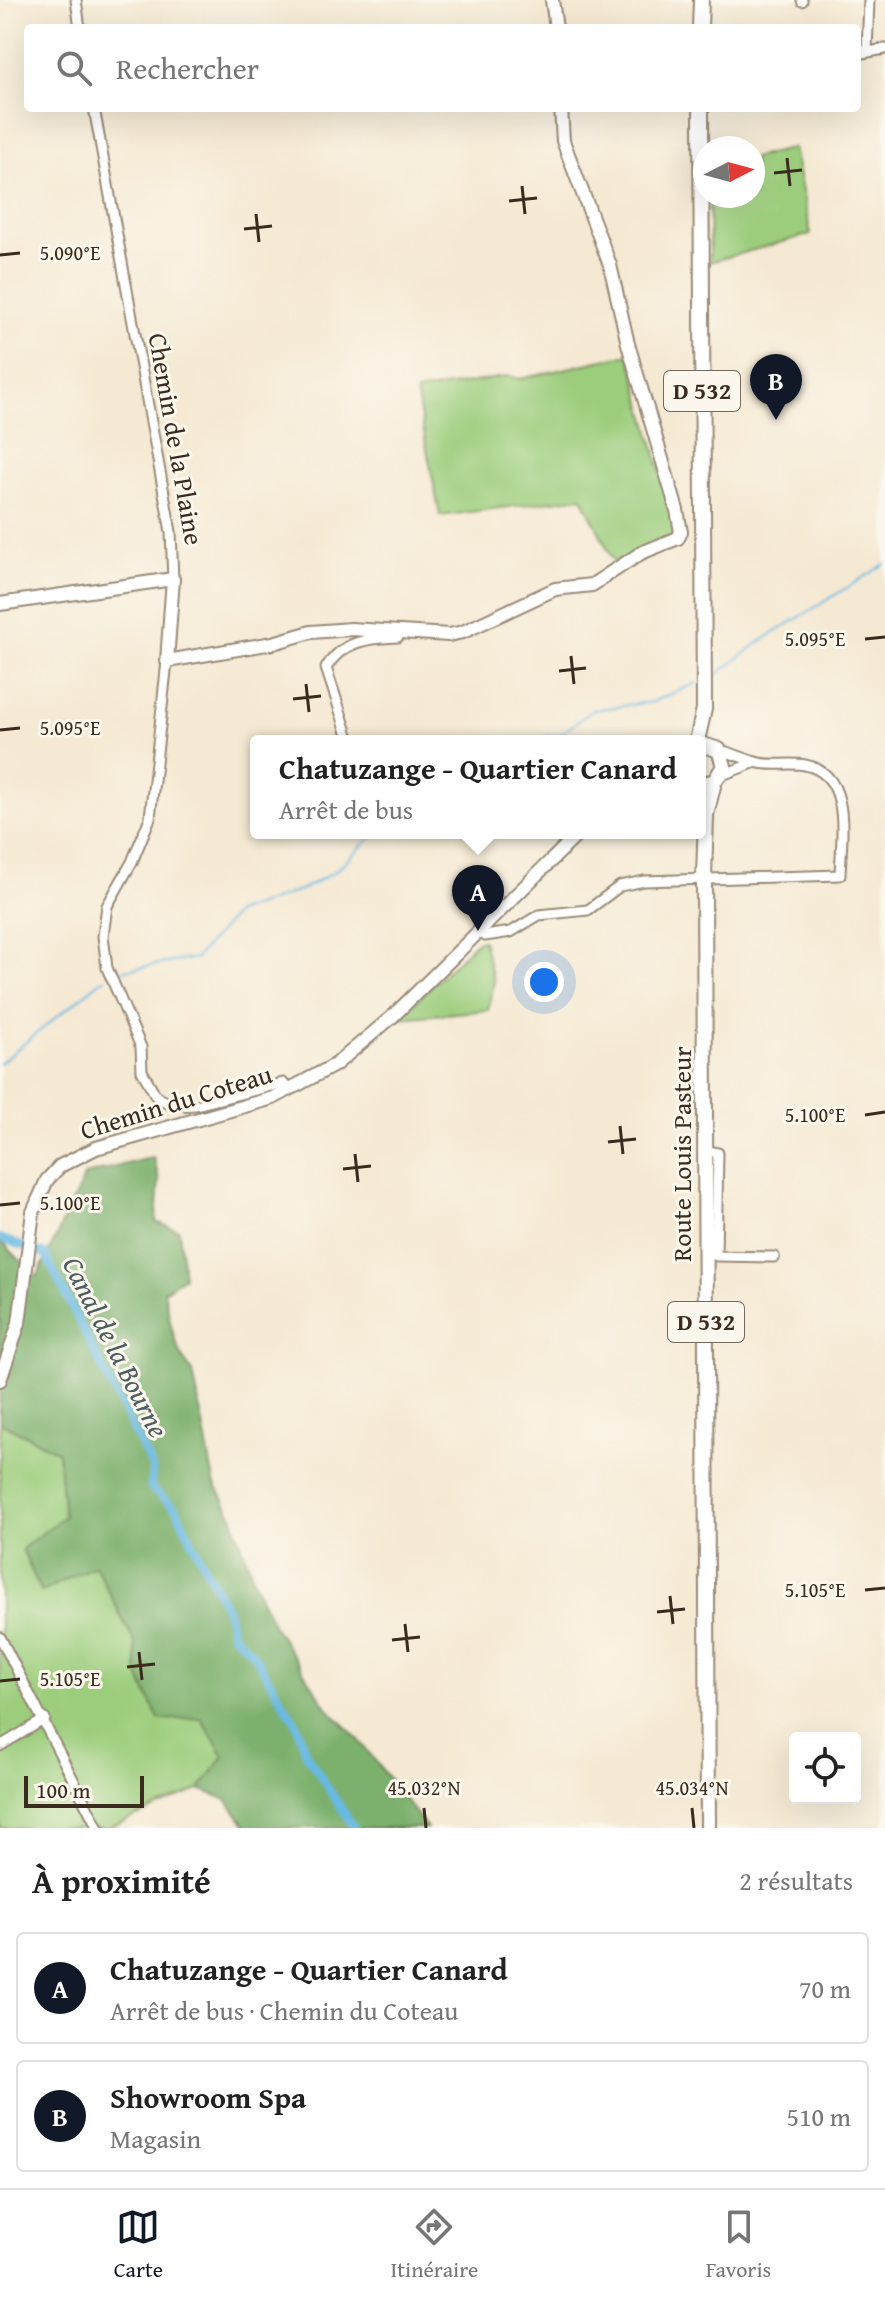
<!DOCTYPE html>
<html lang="fr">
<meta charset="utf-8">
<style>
body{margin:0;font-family:"Gentium Book Plus",serif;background:#f2f2f2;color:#222}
.controls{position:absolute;right:24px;bottom:24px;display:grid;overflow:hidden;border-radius:8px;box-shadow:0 8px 32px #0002}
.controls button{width:72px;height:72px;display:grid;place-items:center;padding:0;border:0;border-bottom:2px solid #e0e0e0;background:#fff;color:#222;font:40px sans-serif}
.compass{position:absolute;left:693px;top:136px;width:72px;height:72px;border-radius:50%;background:#fff;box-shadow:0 8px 32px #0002;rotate:84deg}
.scale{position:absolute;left:24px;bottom:20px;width:120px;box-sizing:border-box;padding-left:8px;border:4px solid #3b2a1e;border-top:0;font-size:22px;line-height:28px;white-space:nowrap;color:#3b2a1e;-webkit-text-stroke:6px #fbf7ec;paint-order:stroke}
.you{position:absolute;left:544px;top:982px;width:28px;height:28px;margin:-20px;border:6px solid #fff;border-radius:50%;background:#1a73e8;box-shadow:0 0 0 12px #1a73e833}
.badge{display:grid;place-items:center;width:52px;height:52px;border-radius:50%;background:#111827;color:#fff;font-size:26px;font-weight:700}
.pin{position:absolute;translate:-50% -66px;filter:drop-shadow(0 2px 4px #0008)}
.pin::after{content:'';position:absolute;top:42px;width:28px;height:24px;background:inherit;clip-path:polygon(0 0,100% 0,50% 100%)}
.popup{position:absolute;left:250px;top:735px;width:456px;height:104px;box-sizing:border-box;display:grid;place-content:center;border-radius:8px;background:#fff;filter:drop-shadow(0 2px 6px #0005);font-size:26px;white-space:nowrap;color:#767676}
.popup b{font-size:30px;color:#222}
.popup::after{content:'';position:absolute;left:50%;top:100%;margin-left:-16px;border:16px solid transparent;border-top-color:#fff}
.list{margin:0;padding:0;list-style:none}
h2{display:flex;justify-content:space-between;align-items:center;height:104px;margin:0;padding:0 32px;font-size:34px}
h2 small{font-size:26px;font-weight:400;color:#767676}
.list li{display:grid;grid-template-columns:52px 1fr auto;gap:24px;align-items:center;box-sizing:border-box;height:112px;margin:0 16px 16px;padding:0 16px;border:2px solid #e0e0e0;border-radius:8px}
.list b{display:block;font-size:30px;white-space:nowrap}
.list p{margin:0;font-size:26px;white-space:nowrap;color:#767676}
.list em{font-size:26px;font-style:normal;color:#767676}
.icon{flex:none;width:44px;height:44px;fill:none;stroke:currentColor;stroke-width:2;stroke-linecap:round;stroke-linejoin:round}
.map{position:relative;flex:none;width:885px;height:1828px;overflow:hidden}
.search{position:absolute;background:#fff;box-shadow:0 8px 32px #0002;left:24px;right:24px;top:24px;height:88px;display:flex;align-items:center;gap:20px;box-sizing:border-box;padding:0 28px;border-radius:8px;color:#767676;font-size:30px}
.sheet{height:360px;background:#fff}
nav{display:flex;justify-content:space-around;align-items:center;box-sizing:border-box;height:112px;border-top:2px solid #e0e0e0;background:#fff;font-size:22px;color:#767676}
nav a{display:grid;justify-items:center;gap:4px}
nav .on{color:#111827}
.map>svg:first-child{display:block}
.green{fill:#9bcd7c;stroke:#6b7c4d;stroke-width:2}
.forest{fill:#7cb06c;stroke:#5c6d45;stroke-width:2}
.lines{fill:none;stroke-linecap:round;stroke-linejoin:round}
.stream{stroke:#68b9e3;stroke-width:2}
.canal{stroke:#68b9e3;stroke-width:8}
.street-casing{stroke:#988a78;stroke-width:13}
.secondary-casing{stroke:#988a78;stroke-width:16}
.primary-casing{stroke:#988a78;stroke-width:18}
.street{stroke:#fff;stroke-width:9}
.secondary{stroke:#fff;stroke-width:12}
.primary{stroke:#fff;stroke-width:14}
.ticks{fill:none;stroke:#3b2a1e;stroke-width:3}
.labels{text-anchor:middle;stroke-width:6;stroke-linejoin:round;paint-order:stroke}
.shield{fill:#fbf7ec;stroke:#75685c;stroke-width:2}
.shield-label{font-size:24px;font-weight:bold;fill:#3b2a1e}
.street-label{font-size:26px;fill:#3b2a1e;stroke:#fbf7ec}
.water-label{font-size:28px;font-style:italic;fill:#4b5c63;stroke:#fbf7ec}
.ticks-label{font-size:20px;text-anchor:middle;fill:#3b2a1e;stroke:#fbf7ec;stroke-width:6;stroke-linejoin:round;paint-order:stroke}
</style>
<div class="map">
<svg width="885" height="1828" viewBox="0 0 885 1828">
<rect width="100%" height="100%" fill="#fbf7ec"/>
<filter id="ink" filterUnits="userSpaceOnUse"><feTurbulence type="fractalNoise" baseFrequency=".0125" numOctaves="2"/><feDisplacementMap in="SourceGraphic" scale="16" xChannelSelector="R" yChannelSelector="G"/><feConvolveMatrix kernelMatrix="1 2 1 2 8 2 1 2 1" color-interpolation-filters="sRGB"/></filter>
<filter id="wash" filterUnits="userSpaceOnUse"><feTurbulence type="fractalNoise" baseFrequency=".006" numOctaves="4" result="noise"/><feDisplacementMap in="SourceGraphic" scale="32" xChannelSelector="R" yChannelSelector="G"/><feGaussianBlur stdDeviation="1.8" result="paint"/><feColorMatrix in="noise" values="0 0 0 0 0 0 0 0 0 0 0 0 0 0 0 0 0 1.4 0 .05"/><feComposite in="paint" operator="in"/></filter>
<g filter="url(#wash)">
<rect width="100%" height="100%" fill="#f5e9d3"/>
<!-- green -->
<g class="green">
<polygon points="793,148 811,234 710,262 709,196 753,196 753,158"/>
<polygon points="629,354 677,533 616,566 582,497 440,516 416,392 509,376 520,379"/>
<polygon points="483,940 494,982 488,1010 399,1018 476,942"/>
<polygon points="0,1422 58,1452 64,1516 42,1591 95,1565 135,1643 138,1674 201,1718 224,1756 200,1789 109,1828 0,1828"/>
</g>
<!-- forest -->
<path class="forest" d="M153 1157 159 1179 156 1222 179 1230 184 1277 164 1291C170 1319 173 1351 193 1372L214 1482 231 1513 257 1590 276 1630 329 1710 356 1736 427 1828H248L227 1800 200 1789 224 1756 201 1718 159 1720 138 1674 135 1643 95 1565 41 1592 22 1549 64 1516 58 1452 0 1422V1240L37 1277 85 1175Z"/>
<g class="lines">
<!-- stream -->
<g class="stream">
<polyline points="711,679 761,641 885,564"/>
<polyline points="521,741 562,733 593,710 652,702 697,683"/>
<polyline points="119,971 196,958 236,913 301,890 334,872 376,833"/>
<polyline points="0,1063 105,978"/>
</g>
<!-- canal -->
<polyline class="canal" points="0,1238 45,1254 152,1467 151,1488 176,1509 227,1611 232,1634 252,1652 296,1723 306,1754 354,1828"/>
</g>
</g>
<g filter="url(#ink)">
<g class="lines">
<!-- street casing -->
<g class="street-casing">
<g id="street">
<polyline points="76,0 80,28"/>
<polyline points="802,1 802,0"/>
<polyline points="867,52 869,0"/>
<polyline points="857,54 885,49"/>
<polyline points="94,108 171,532 173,579"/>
<polyline points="167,661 150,818 132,862 107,906 103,936 107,968 141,1047 142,1071 156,1096 173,1106 196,1105 283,1083 289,1091"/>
<path d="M350 741 326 668C342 641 368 638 398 637"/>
<polyline points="722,775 756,762"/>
<path d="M478 931 485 936 511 932 539 915 588 910 620 886 644 881 840 875C841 840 853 774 805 765 789 762 770 767 755 762 743 758 732 753 719 750"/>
<polyline points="706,1150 718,1153 716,1256 774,1257"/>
<polyline points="0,1637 98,1828"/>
<polyline points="0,1746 45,1719"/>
</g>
</g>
<!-- secondary casing -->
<g class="secondary-casing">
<g id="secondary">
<polyline points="552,0 556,28"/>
<polyline points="0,604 173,579 167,661 273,643 311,632 351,629 449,635 463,632 555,589 592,585 641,553 678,538 681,532 677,510 628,344 610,265 563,141 561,108"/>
<polyline points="0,1380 19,1323 33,1212 47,1180 60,1166 96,1148 273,1098 335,1065 392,1017 579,833"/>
</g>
</g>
<!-- primary casing -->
<g class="primary-casing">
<g id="primary">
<polyline points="700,28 701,0"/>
<polyline points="697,741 704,709 701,108"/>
<polyline points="700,744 719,750 724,766 714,782 700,784"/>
<polyline points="708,1828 704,877 706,815 714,782"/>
</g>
</g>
<!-- street -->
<use href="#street" class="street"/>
<!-- secondary -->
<use href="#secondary" class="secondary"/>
<!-- primary -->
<use href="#primary" class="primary"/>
</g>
</g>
<!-- ticks -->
<path class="ticks" d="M787 158 790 186M774 173 802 170M522 186 525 214M509 201 537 198M256 214 259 242M244 229 272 226M0 255 20 253M865 639 885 637M571 656 574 684M559 671 586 668M306 684 309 712M293 699 321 696M0 730 20 728M865 1115 885 1112M620 1126 623 1154M608 1142 636 1139M355 1154 358 1182M343 1169 371 1166M0 1205 20 1203M865 1590 885 1588M670 1596 673 1624M657 1612 685 1609M405 1624 408 1652M392 1640 420 1637M139 1652 142 1680M127 1667 155 1664M0 1681 20 1679M424 1808 426 1828M692 1808 694 1828"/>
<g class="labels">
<!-- shield labels -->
<g class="shield">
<rect x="664" y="371" width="76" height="40" rx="6"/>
<rect x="668" y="1302" width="76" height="40" rx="6"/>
</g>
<g class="shield-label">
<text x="702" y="399">D 532</text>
<text x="706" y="1330">D 532</text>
</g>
<!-- street labels -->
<g class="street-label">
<text transform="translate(176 439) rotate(80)" y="9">Chemin de la Plaine</text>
<text transform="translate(176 1102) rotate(-17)" y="9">Chemin du Coteau</text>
<text transform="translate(682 1154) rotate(-90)" y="9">Route Louis Pasteur</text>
</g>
<!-- water labels -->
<g class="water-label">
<text transform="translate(116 1347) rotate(63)" y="10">Canal de la Bourne</text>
</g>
</g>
<g class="ticks-label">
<text x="70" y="260">5.090°E</text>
<text x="815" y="646">5.095°E</text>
<text x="70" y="735">5.095°E</text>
<text x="815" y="1122">5.100°E</text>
<text x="70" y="1210">5.100°E</text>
<text x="815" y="1597">5.105°E</text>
<text x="70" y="1686">5.105°E</text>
<text x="424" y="1795">45.032°N</text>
<text x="692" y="1795">45.034°N</text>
</g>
</svg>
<div class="controls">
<button><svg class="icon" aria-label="locate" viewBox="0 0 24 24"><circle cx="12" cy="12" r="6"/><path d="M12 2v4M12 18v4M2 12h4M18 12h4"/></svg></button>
</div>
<svg class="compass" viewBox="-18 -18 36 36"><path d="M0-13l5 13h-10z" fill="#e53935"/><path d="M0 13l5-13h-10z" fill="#767676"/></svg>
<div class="scale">100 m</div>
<div class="you"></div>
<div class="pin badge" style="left:478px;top:931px">A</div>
<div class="popup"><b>Chatuzange - Quartier Canard</b>Arrêt de bus</div>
<div class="pin badge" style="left:776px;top:420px">B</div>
<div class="search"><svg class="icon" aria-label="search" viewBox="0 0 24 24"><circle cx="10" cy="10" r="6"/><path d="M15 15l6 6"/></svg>Rechercher</div>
</div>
<section class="sheet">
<h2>À proximité<small>2 résultats</small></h2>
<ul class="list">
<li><span class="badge">A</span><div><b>Chatuzange - Quartier Canard</b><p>Arrêt de bus · Chemin du Coteau</p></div><em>70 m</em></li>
<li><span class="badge">B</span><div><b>Showroom Spa</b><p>Magasin</p></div><em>510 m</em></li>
</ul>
</section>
<nav>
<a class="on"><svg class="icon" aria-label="map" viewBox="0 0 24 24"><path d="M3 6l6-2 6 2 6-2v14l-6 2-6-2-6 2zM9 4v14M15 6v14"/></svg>Carte</a>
<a><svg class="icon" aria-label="directions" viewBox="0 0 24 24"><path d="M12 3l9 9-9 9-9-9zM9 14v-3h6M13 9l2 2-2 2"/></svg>Itinéraire</a>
<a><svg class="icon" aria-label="saved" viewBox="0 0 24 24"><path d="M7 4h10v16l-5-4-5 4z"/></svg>Favoris</a>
</nav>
